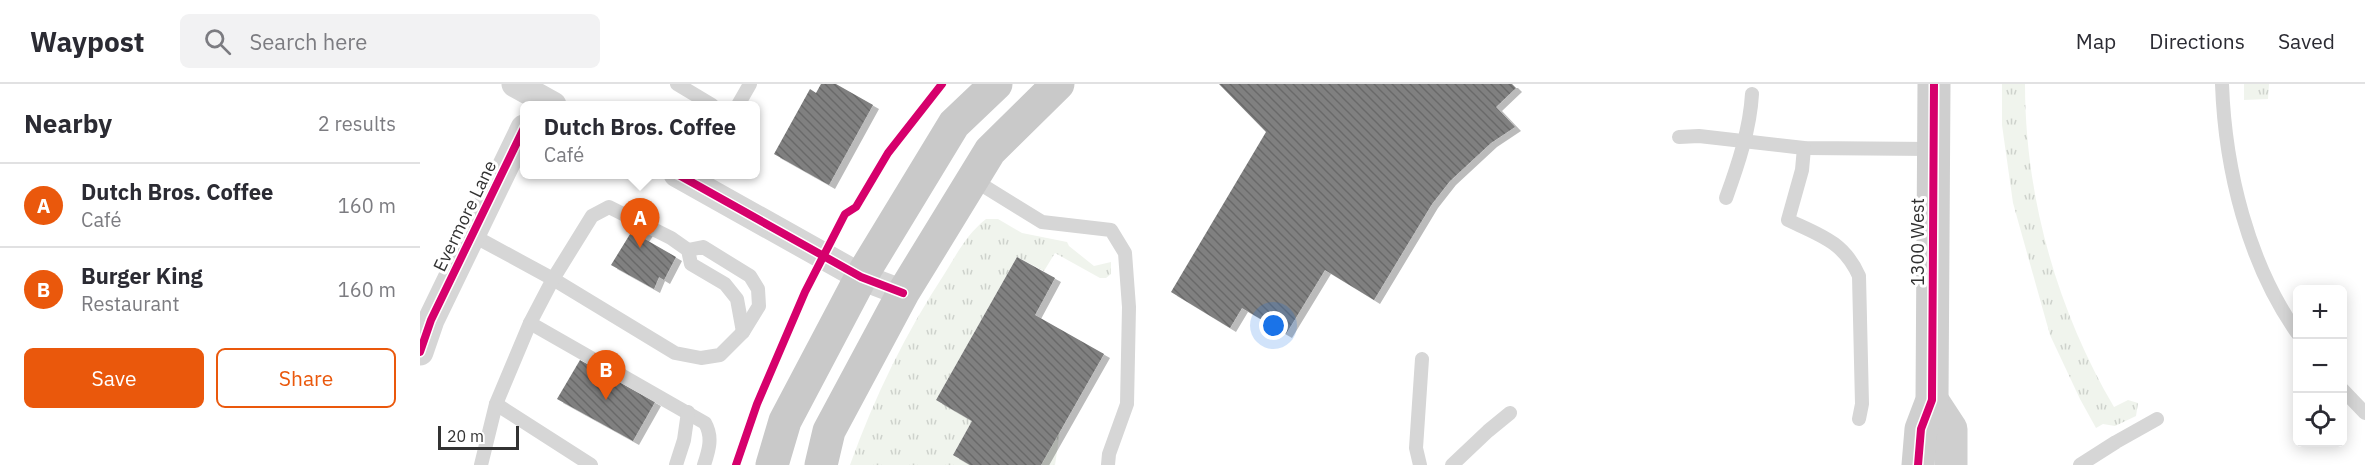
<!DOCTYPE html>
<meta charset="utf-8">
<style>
body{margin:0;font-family:"IBM Plex Sans",sans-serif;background:#f2f2f3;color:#2b2b33}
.controls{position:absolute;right:18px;bottom:18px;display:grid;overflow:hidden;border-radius:9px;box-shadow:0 3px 15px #0003}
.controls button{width:54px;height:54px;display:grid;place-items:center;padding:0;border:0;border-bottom:2px solid #e1e1e2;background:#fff;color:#2b2b33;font:30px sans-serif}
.scale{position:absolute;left:18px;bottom:15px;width:81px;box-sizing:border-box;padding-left:6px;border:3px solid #323232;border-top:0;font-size:16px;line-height:21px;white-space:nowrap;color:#323232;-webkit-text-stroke:4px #fff;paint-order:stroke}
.you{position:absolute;left:854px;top:242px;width:21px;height:21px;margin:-15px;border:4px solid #fff;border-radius:50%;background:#1a73e8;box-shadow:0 0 0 9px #1a73e833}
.badge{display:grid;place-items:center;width:39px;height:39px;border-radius:50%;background:#ea580c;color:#fff;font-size:20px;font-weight:700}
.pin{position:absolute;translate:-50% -50px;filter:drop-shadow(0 2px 3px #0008)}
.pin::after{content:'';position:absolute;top:32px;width:21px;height:18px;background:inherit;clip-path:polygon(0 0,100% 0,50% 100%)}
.popup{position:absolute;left:100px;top:17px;width:240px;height:78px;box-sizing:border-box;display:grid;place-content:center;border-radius:9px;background:#fff;filter:drop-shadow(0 2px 4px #0005);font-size:20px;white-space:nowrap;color:#7c7c81}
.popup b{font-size:22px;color:#2b2b33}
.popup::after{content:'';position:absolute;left:50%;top:100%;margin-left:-12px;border:12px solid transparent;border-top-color:#fff}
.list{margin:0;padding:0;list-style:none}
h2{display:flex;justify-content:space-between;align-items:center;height:78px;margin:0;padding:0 24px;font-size:26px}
h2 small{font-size:20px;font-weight:400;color:#7c7c81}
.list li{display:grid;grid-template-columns:39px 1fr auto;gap:18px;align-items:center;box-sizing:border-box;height:84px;padding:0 24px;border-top:2px solid #e1e1e2}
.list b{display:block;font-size:22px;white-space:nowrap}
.list p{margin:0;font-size:20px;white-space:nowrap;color:#7c7c81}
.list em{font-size:20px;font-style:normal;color:#7c7c81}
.actions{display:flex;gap:12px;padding:18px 24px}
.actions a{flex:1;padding:14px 0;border:2px solid #ea580c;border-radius:9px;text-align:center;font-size:21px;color:#ea580c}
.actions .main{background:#ea580c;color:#fff}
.icon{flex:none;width:33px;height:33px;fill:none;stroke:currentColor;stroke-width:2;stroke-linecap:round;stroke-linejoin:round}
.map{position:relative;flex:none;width:1945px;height:381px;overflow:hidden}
header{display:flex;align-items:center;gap:36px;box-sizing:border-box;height:84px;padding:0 30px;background:#fff;border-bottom:2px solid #e1e1e2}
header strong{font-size:28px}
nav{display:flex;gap:33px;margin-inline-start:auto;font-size:21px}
.search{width:420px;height:54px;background:#f2f2f3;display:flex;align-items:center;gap:15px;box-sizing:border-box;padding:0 21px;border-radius:9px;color:#7c7c81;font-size:22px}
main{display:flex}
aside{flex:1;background:#fff}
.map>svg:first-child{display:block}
.grass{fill:url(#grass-tufts)}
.building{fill:url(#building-back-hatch);filter:url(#shadow)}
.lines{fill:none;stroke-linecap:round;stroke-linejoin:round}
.lane{stroke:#d6d6d6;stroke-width:14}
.street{stroke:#d6d6d6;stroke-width:27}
.secondary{stroke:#cfcfcf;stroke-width:33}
.primary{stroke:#c9c9c9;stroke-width:33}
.cycleway-casing{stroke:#fff;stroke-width:11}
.cycleway{stroke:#d6006c;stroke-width:8}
.labels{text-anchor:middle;stroke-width:6;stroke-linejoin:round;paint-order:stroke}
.street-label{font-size:18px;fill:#323232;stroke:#fff}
</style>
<header>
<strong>Waypost</strong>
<div class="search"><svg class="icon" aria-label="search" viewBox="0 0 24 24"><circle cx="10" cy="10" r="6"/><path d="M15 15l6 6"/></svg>Search here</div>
<nav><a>Map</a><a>Directions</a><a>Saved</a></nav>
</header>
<main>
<aside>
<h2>Nearby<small>2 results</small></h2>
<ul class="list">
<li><span class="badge">A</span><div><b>Dutch Bros. Coffee</b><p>Café</p></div><em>160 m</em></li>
<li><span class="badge">B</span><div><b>Burger King</b><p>Restaurant</p></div><em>160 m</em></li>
</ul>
<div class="actions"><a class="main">Save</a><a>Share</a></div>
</aside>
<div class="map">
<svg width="1945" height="381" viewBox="0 0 1945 381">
<defs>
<pattern id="grass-tufts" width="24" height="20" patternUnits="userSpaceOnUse" patternTransform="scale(1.5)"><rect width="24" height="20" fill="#f0f4ed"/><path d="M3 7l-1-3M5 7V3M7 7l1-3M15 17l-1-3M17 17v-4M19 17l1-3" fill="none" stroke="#ced2cc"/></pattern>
<pattern id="building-back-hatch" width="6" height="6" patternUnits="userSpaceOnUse" patternTransform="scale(1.5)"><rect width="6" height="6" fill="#808080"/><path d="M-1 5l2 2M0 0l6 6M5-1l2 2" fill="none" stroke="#696969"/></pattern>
<filter id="shadow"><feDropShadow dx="6" dy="4" stdDeviation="0" flood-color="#0004"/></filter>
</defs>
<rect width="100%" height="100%" fill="#fff"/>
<!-- grass -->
<g class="grass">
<path d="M1582 0H1605C1605 113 1637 226 1694 323L1708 316 1718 319 1716 332 1695 342 1683 340 1676 344 1660 315 1630 251 1593 119 1582 41Z"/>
<polygon points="1824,0 1849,0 1848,15 1824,16"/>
<path d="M566 135H578L602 149 647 158 649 162 674 182 691 178V190L686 194H680L635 169 624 187 597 173 516 316 552 337 533 371 550 381H430C454 314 486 248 525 189 538 168 547 150 566 135Z"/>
<polygon points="640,347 635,381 621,381"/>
</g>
<!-- building -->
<g class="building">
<polygon points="401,0 416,0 453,21 409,101 354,70 390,5 396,9"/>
<polygon points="799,0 1092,0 1096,4 1076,23 1095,43 1071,59 1030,97 1012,120 954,216 905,186 866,250 822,224 810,244 751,208 846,48"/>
<polygon points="215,142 227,148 223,154 256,173 244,196 239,193 234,205 191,181"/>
<polygon points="597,173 635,194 615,231 684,270 621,381 550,381 533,371 552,337 516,316"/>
<polygon points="160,276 235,318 213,357 137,315"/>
</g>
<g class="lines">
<!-- lane -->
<g class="lane">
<polyline points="257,0 292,21"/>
<path d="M1802 0C1805 85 1828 180 1878 250"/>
<polyline points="318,21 330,0"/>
<polyline points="1259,53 1279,52 1384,64 1513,65"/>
<path d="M1384 64 1382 86 1368 136C1400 151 1424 158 1439 192L1442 320 1439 335"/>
<polyline points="554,96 622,138 691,146 705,169 709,223 707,320 689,370 688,381"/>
<path d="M1306 114C1318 81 1330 45 1332 10"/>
<polyline points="52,151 133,195 255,269 281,274 300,271 323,248 339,222 338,205 330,192 283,163 268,166"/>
<path d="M110 239 285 339C293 353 289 366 284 381"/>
<polyline points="1922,305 1945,329"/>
<polyline points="76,320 171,381"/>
<polyline points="61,381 76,320 110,239 133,195 172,132 189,123 251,154 268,166 271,180 305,200 317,215 323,248"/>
<polyline points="256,381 264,356 268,328"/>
<polyline points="1000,381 996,364 1002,275"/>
<polyline points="1032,381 1068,347 1090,329"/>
<polyline points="1660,381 1696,358 1737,335"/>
</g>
<!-- street -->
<g class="street">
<polyline points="95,0 133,21"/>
<polyline points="257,90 441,193 483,209"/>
<polyline points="0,268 11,236 104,44"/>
</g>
<!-- secondary -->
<g class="secondary">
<polyline points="1512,316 1531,345 1531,381"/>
<polyline points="1498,381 1501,345 1512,316 1514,0"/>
</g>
<!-- primary -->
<g class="primary">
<polyline points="352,381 365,337 441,193 534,40 576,0"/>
<polyline points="401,381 409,347 483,209 570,67 638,0"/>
</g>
<!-- cycleway casing -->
<g class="cycleway-casing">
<g id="cycleway">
<polyline points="257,90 441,193 483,209"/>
<polyline points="0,268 11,236 104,44"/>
<polyline points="316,381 337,320 385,208 425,130 436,123 468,69 522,0"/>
<polyline points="1498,381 1501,345 1512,316 1514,0"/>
</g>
</g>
<!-- cycleway -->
<use href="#cycleway" class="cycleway"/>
</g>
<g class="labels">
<!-- street labels -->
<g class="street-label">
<text transform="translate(45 132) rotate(-64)" y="6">Evermore Lane</text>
<text transform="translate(1498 158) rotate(-90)" y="6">1300 West</text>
</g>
</g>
</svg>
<div class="controls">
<button>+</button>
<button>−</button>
<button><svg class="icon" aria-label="locate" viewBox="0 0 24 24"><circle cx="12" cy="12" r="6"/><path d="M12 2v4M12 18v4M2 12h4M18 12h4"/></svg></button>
</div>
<div class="scale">20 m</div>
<div class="you"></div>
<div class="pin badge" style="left:220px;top:164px">A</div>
<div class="popup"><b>Dutch Bros. Coffee</b>Café</div>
<div class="pin badge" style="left:186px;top:316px">B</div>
</div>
</main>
